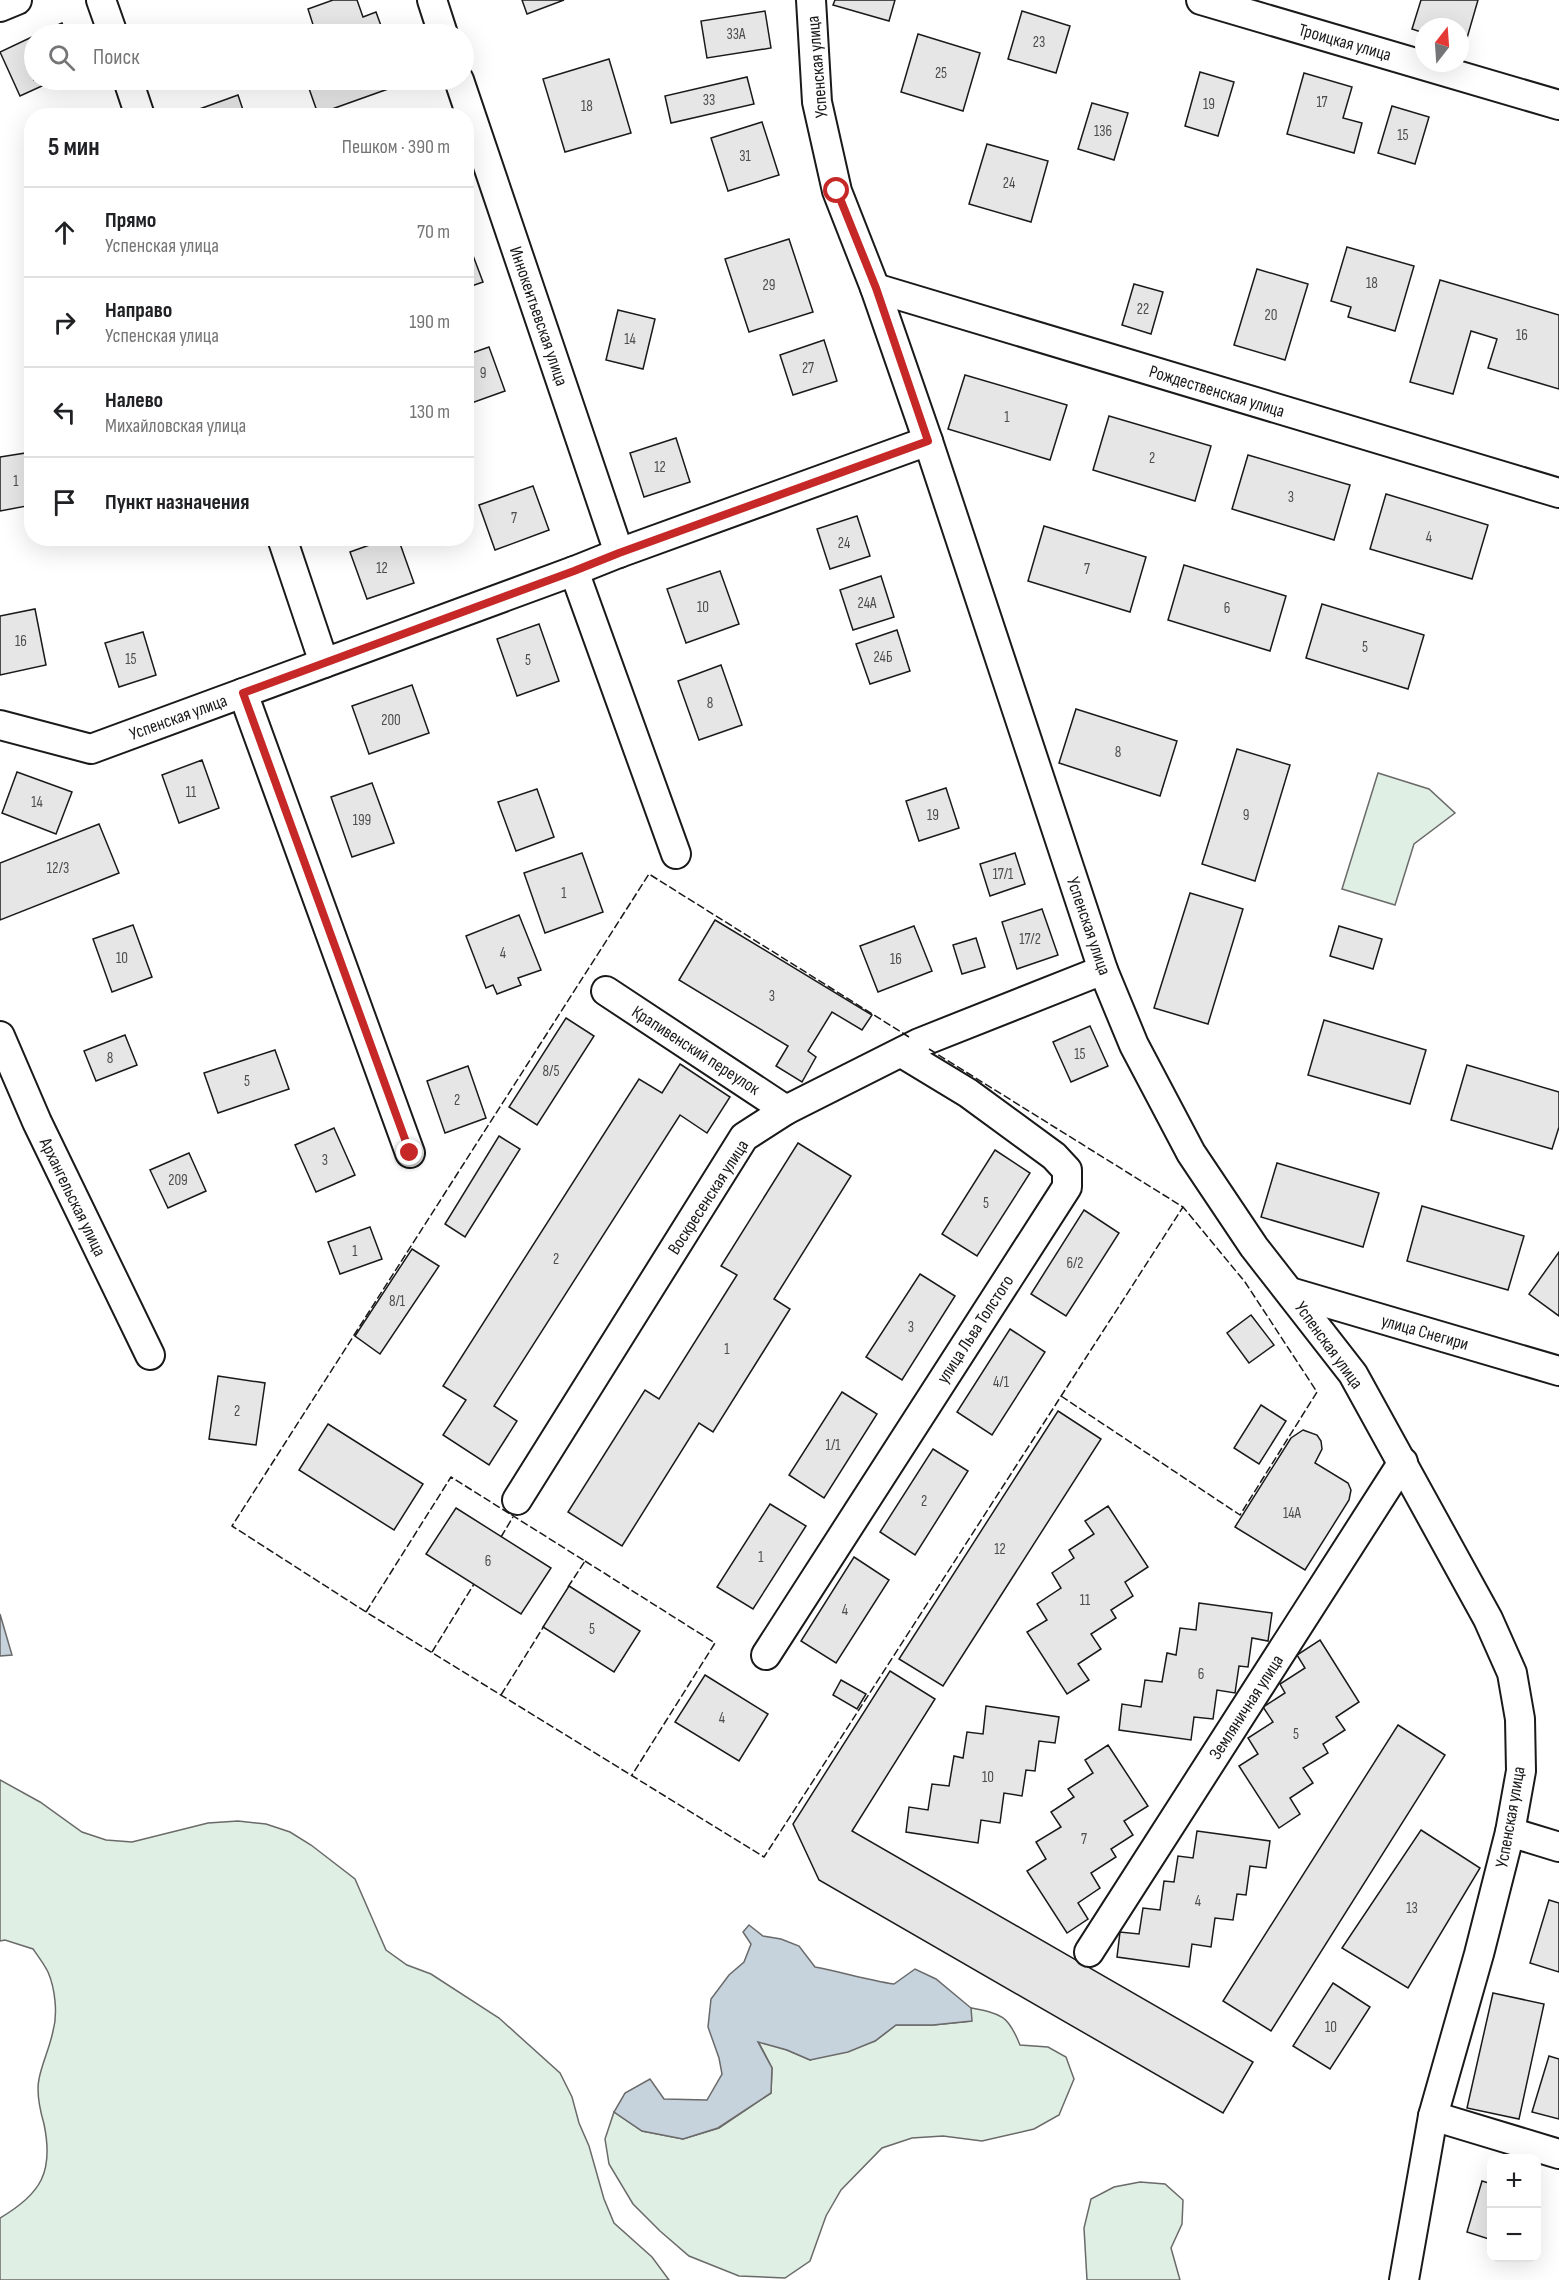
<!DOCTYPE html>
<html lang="ru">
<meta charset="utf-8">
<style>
body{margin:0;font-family:"Sofia Sans Condensed",sans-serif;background:#f2f2f2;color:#202124}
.controls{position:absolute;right:18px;bottom:18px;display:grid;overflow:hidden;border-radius:12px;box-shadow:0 6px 24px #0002}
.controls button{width:54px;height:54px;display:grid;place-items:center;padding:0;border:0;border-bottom:2px solid #e0e0e0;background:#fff;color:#202124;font:30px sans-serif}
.compass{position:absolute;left:1415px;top:18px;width:54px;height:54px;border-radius:50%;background:#fff;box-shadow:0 6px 24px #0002;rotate:17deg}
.stop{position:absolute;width:18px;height:18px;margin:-14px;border:4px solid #c62828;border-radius:50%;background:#fff}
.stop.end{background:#c62828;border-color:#fff;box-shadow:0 2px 6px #0008}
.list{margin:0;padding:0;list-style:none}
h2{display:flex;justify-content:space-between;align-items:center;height:78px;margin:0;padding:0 24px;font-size:26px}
h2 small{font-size:20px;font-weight:400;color:#757577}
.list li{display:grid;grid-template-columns:39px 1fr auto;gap:18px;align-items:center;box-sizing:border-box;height:90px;padding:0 24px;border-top:2px solid #e0e0e0}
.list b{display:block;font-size:22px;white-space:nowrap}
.list p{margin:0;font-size:20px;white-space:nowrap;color:#757577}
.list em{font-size:20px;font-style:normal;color:#757577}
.icon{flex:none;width:33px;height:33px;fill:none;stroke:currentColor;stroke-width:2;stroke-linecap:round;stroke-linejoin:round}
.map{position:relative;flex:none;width:1559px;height:2280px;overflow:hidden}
.search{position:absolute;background:#fff;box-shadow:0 6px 24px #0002;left:24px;top:24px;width:450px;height:66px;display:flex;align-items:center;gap:15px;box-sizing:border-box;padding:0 21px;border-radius:33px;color:#757577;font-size:22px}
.panel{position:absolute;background:#fff;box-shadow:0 6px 24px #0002;left:24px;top:108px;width:450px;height:438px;border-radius:24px}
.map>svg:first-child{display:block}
.green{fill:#e0efe3;stroke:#6a6a6a;stroke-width:1.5}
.water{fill:#c6d2dc;stroke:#6a6a6a;stroke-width:1.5}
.building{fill:#e6e6e6;stroke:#1a1a1a;stroke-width:1.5}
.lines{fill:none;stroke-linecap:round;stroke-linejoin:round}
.minor-casing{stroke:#1a1a1a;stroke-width:32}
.minor{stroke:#fff;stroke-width:28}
.fence{stroke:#1a1a1a;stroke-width:1.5;stroke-dasharray:8 3;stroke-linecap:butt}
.route{stroke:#c62828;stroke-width:8}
.labels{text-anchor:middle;stroke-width:4.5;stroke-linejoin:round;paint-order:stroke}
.number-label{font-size:15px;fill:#4d4d4d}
.street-label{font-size:18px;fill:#1a1a1a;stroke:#fff}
</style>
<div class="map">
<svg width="1559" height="2280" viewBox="0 0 1559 2280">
<rect width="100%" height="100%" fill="#fff"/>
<!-- green -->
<g class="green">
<polygon points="1378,773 1429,789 1455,813 1414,844 1395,905 1342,889"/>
<path d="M0 1780 40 1802 82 1832 106 1840 132 1842 208 1823 238 1821 266 1824 290 1832 311 1845 355 1879 386 1950 407 1965 431 1974 499 2018 560 2073 572 2097 579 2123 589 2146 604 2199 614 2223 652 2257 669 2280H0V2218C41 2194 54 2172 44 2124 40 2110 36 2093 39 2079 42 2063 50 2047 53 2031 58 2014 55 1988 48 1972 44 1964 38 1956 33 1949L5 1940 0 1941Z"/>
<path d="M971 2008C1002 2014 1008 2015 1020 2045L1048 2047 1066 2057 1074 2079 1059 2115 1034 2129 982 2141 943 2136 912 2138 882 2148 841 2190 826 2216 810 2261 785 2278 739 2276 689 2256 660 2231 633 2204 609 2164 605 2139 614 2112 642 2131 683 2139 719 2128 771 2093 772 2068 758 2041 787 2050 810 2060 875 2041 896 2025H933L971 2021Z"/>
<polygon points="1140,2182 1165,2184 1183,2200 1182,2224 1171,2248 1180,2280 1087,2280 1084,2228 1091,2199 1114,2187"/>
</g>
<!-- water -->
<g class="water">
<polygon points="0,1614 12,1655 0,1656"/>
<path d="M749 1925 763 1936 781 1939 799 1946 815 1967C842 1972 867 1980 894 1984L915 1969 936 1979 971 2008 972 2021 933 2025H896L875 2041 848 2052 810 2060 787 2050 758 2042 772 2068 771 2093 718 2128 683 2139 642 2131 614 2112 625 2093 650 2079 664 2099 707 2100 722 2074 719 2058 708 2027 711 1999 729 1975 744 1962 751 1944 743 1932Z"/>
</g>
<!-- building -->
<g class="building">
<polygon points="333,0 357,0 363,17 376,12 384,34 314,34 316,34 308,9"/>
<polygon points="522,0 564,0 527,14"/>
<polygon points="835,0 895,0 889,21 833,5"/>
<polygon points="1421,0 1478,0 1465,45 1460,43 1460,27 1424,27 1424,33 1412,29"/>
<polygon points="765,11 771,48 707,58 701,21"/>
<polygon points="1022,11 1070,26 1056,73 1008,59"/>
<polygon points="62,23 67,34 37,34"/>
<polygon points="918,34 980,53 963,111 901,92"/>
<polygon points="34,36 34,80 55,80 20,96 0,52"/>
<polygon points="609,59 631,133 565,152 543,79"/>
<polygon points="1200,72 1234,82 1218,136 1185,126"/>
<polygon points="1304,73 1352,87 1343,118 1362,123 1354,153 1287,134"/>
<polygon points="747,77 754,104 671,123 665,96"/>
<polygon points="306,80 400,80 402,84 318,114"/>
<polygon points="238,95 245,116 196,116 194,111"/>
<polygon points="1092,103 1128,113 1114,160 1078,149"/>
<polygon points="1392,106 1429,117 1415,164 1378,153"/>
<polygon points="762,122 779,175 728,191 711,138"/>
<polygon points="987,144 1048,161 1031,222 969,204"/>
<polygon points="466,237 483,282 466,288"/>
<polygon points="789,239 813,312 749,332 725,259"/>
<polygon points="1347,247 1414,266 1395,331 1348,317 1351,307 1331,301"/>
<polygon points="1257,269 1308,284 1285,360 1234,345"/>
<polygon points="1440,280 1559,315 1559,389 1488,368 1497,339 1471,331 1453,394 1410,382"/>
<polygon points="1134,284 1163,292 1151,334 1122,325"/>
<polygon points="618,310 655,319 643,369 606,360"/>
<polygon points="824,340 837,381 793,395 780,355"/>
<polygon points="489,347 505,391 466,405 466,355"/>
<polygon points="965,375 1067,405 1050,460 948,429"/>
<polygon points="1109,416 1211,446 1195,501 1093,470"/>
<polygon points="676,438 690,482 644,497 630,453"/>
<polygon points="32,452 32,505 0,511 0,457"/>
<polygon points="1248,455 1350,485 1334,540 1232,509"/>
<polygon points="533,486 549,530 495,550 479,505"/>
<polygon points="1386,494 1488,525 1472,579 1370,549"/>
<polygon points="857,516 870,556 830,569 817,529"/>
<polygon points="1044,526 1146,557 1130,612 1028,581"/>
<polygon points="389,538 398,538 414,583 367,599 350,552"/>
<polygon points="1184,565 1286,596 1270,651 1168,620"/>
<polygon points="720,571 739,624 686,643 667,589"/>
<polygon points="881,576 894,617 853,630 840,590"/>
<polygon points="1322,604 1424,635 1408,689 1306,658"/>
<polygon points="35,609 46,665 0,675 0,616"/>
<polygon points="539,624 559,681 517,696 497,639"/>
<polygon points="897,630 910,671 870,684 856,644"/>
<polygon points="143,632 156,675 119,687 105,643"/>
<polygon points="721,665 742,725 699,740 678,681"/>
<polygon points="412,685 429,733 369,754 352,706"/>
<polygon points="1076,709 1177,741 1160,796 1059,763"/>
<polygon points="1237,749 1290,765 1255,881 1202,864"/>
<polygon points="202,760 219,808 179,823 162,775"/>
<polygon points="17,772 72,792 56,834 2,813"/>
<polygon points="372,783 394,843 352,857 331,797"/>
<polygon points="946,788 959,828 919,841 906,801"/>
<polygon points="537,789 554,837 516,851 498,802"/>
<polygon points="99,824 119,873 0,920 0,863"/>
<polygon points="582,853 603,912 545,933 524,873"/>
<polygon points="1015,853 1025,884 990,896 980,864"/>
<polygon points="1190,893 1243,909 1208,1024 1154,1008"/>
<polygon points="1042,909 1058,955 1017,969 1002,922"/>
<polygon points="519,915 541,970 518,978 521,985 497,994 493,985 486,988 466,936"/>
<polygon points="715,920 872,1015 862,1030 832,1012 808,1051 816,1057 802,1082 776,1066 788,1046 679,980"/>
<polygon points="133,925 152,977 112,992 93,939"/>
<polygon points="914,926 932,971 878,992 860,946"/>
<polygon points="1339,926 1382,939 1373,969 1330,956"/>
<polygon points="976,938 985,967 962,974 953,945"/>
<polygon points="566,1018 594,1036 537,1125 509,1107"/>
<polygon points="1324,1020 1426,1050 1410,1104 1308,1075"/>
<polygon points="1090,1026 1108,1066 1071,1082 1053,1042"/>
<polygon points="125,1035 137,1065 96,1081 84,1051"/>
<polygon points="275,1050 289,1089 218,1113 204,1073"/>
<polygon points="680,1064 730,1097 707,1133 680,1115 494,1406 517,1421 489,1465 443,1435 466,1400 443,1386 639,1079 662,1093"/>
<polygon points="1467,1065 1559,1092 1559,1127 1552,1149 1451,1120"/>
<polygon points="468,1066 486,1118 445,1133 427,1081"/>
<polygon points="334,1128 355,1175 316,1192 295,1145"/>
<polygon points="499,1136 520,1149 465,1237 445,1224"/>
<polygon points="798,1143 851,1176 774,1299 790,1309 713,1432 699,1423 622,1546 568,1512 645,1390 659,1399 737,1275 721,1266"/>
<polygon points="995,1150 1030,1173 977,1256 942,1234"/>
<polygon points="189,1153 206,1191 168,1208 150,1170"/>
<polygon points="1277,1163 1379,1193 1363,1247 1261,1217"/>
<polygon points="1422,1206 1524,1236 1508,1290 1407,1261"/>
<polygon points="1084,1210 1119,1233 1066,1316 1031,1294"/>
<polygon points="370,1227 382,1259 340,1274 328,1242"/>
<polygon points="412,1249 439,1266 380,1354 355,1336"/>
<polygon points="1559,1252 1559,1316 1529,1294"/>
<polygon points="920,1274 955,1296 902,1380 866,1357"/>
<polygon points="1251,1315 1274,1345 1249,1363 1227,1333"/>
<polygon points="1010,1329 1045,1352 992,1435 957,1412"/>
<polygon points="218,1376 265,1383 256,1445 209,1439"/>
<polygon points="842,1392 877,1414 824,1498 789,1475"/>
<polygon points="1261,1405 1286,1421 1259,1464 1234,1448"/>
<polygon points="1058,1411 1101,1439 943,1686 899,1659"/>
<polygon points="328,1424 423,1484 394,1530 299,1470"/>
<polygon points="1303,1430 1317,1435 1321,1441 1322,1449 1315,1463 1348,1483 1351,1490 1349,1500 1305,1570 1235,1527 1291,1438"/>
<polygon points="933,1449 968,1471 915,1555 880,1532"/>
<polygon points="770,1504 806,1526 753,1609 717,1587"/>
<polygon points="1108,1506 1148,1567 1125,1582 1133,1596 1111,1610 1116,1618 1091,1634 1101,1649 1078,1664 1089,1680 1067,1694 1027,1632 1047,1620 1037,1604 1061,1588 1052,1573 1074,1558 1069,1550 1094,1534 1085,1521"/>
<polygon points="456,1508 551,1568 521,1614 426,1554"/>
<polygon points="854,1557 889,1580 836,1663 801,1641"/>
<polygon points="569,1586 640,1631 614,1672 543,1627"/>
<polygon points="1199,1603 1272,1613 1268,1641 1252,1638 1248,1667 1239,1666 1235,1693 1217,1690 1213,1719 1194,1717 1191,1740 1119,1730 1122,1704 1141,1707 1145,1680 1162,1682 1167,1653 1176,1655 1180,1628 1196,1630"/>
<polygon points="1320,1640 1359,1702 1336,1717 1345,1730 1323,1744 1328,1753 1303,1768 1313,1783 1290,1798 1300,1814 1279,1828 1239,1766 1258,1754 1248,1738 1273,1722 1263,1707 1285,1693 1280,1684 1305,1668 1297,1655"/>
<polygon points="890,1671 935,1699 852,1831 1253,2062 1223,2113 819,1880 793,1824"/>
<polygon points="705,1675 768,1714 739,1761 675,1722"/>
<polygon points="841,1680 866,1694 857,1709 833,1695"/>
<polygon points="986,1706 1059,1717 1055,1743 1039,1741 1035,1771 1026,1770 1022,1796 1004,1793 1000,1823 981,1820 978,1843 906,1832 909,1807 928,1810 932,1784 949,1786 954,1756 963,1758 967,1732 983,1734"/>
<polygon points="1398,1725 1445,1755 1271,2031 1223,2001"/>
<polygon points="1108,1745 1148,1806 1124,1821 1133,1835 1111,1849 1116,1857 1091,1873 1100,1888 1078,1903 1088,1919 1067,1933 1027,1871 1046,1859 1036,1842 1061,1827 1051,1812 1074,1797 1068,1789 1093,1773 1085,1760"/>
<polygon points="1421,1830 1480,1868 1408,1988 1342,1948"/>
<polygon points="1197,1831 1270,1841 1266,1868 1250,1866 1246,1895 1237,1894 1233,1920 1215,1918 1211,1947 1192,1944 1189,1967 1117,1957 1120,1932 1139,1934 1143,1908 1160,1910 1164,1881 1174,1882 1178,1856 1193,1858"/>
<polygon points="1549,1900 1559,1903 1559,1972 1530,1963"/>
<polygon points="1333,1983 1370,2007 1330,2069 1293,2046"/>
<polygon points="1493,1993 1544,2004 1519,2119 1467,2108"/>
<polygon points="1549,2056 1559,2059 1559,2119 1532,2112"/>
<polygon points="1482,2181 1492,2184 1492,2240 1467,2232"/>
</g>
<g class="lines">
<!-- minor casing -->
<g class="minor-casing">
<g id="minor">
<polyline points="101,0 113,34"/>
<polyline points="432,0 443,34"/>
<polyline points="811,0 817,102 837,191 875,288 928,441 1103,970 1134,1045 1191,1153 1254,1247 1353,1374 1488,1619 1512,1673 1520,1719 1521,1771 1510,1832 1479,1954 1433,2116 1404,2280"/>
<polyline points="1201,0 1559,105"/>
<polyline points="0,7 17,0"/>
<polyline points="128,80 140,116"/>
<polyline points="459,80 619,553"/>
<polyline points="875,288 1559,493"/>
<polyline points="282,538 324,663"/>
<polyline points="574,571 676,854"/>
<polyline points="243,693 410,1153"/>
<polyline points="0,725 91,749 574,571 619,553 928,441"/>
<polyline points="606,991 786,1110"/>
<polyline points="0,1036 37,1122 150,1355"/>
<polyline points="1290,1292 1559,1371"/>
<polyline points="517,1500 744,1137 786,1110 919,1043 1103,970"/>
<polyline points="766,1655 1067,1187 1067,1170 1054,1156 968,1093 902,1053"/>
<polyline points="1510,1832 1559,1847"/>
<polyline points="1089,1952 1403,1462"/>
<polyline points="1433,2116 1559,2154"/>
</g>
</g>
<!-- minor -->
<use href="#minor" class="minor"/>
<!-- fence -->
<g class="fence">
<polyline points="909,1037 649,874 232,1526 366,1612 764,1857 1183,1207"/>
<polyline points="929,1049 1183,1207 1245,1282 1317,1392 1240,1515 1061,1396"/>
<polyline points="501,1537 513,1517"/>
<polyline points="585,1561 715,1643 632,1775"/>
<polyline points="366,1612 451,1477 585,1561 568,1587"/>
<polyline points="432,1652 474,1584"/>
<polyline points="501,1695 544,1626"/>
</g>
</g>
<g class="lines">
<!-- route -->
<polyline class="route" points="410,1153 243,693 574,571 619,553 928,441 876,288 837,191"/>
</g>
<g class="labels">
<!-- number labels -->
<g class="number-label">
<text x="736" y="39">33А</text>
<text x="1039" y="47">23</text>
<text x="941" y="78">25</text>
<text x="709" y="105">33</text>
<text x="1322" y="107">17</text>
<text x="1209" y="109">19</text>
<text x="587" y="111">18</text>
<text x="1103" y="136">136</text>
<text x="1403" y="140">15</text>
<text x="745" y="161">31</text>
<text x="1009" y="188">24</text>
<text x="1372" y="288">18</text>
<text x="769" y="290">29</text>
<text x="1143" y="314">22</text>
<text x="1271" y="320">20</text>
<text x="1522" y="340">16</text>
<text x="630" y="344">14</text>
<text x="808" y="373">27</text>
<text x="483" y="378">9</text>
<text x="1007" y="422">1</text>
<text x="1152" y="463">2</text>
<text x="660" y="472">12</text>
<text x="16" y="486">1</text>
<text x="1291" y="502">3</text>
<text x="514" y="523">7</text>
<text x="1429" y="542">4</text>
<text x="844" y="548">24</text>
<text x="382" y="573">12</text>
<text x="1087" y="574">7</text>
<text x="867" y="608">24А</text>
<text x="703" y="612">10</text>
<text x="1227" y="613">6</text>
<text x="21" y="646">16</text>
<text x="1365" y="652">5</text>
<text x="883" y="662">24Б</text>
<text x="131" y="664">15</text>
<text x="528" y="665">5</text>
<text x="710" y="708">8</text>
<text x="391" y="725">200</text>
<text x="1118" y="757">8</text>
<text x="191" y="797">11</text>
<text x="37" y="807">14</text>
<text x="933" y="820">19</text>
<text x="1246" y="820">9</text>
<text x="362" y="825">199</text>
<text x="58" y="873">12/3</text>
<text x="1003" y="879">17/1</text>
<text x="564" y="898">1</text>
<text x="1030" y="944">17/2</text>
<text x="503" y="958">4</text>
<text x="122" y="963">10</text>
<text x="896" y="964">16</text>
<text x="772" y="1001">3</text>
<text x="1080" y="1059">15</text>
<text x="110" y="1063">8</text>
<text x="551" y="1076">8/5</text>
<text x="247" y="1086">5</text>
<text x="457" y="1105">2</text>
<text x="325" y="1165">3</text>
<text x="178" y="1185">209</text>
<text x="986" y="1208">5</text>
<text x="355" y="1256">1</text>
<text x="556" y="1264">2</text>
<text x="1075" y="1268">6/2</text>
<text x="397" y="1306">8/1</text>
<text x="911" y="1332">3</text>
<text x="727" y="1354">1</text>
<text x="1001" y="1387">4/1</text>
<text x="237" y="1416">2</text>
<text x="833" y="1450">1/1</text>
<text x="924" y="1506">2</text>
<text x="1292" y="1518">14А</text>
<text x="1000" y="1554">12</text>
<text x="761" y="1562">1</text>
<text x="488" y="1566">6</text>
<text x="1085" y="1605">11</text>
<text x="845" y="1615">4</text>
<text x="592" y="1634">5</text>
<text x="1201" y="1679">6</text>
<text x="722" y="1723">4</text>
<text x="1296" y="1739">5</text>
<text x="988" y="1782">10</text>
<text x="1084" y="1844">7</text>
<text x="1198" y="1906">4</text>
<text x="1412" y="1913">13</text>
<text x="1331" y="2032">10</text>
</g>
<!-- street labels -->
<g class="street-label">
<text transform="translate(1345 42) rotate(16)" y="6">Троицкая улица</text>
<text transform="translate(817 67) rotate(-95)" y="6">Успенская улица</text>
<text transform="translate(539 316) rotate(71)" y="6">Иннокентьевская улица</text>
<text transform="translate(1217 391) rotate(17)" y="6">Рождественская улица</text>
<text transform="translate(178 717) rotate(-20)" y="6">Успенская улица</text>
<text transform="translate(1089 926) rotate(71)" y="6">Успенская улица</text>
<text transform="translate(696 1050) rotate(33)" y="6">Крапивенский переулок</text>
<text transform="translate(73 1197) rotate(64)" y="6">Архангельская улица</text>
<text transform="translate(708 1197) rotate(-57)" y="6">Воскресенская улица</text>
<text transform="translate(975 1329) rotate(-57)" y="6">улица Льва Толстого</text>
<text transform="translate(1425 1332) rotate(16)" y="6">улица Снегири</text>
<text transform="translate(1329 1345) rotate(54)" y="6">Успенская улица</text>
<text transform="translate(1246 1707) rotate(-57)" y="6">Земляничная улица</text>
<text transform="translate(1510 1817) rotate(-80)" y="6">Успенская улица</text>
</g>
</g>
</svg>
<div class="controls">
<button>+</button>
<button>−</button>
</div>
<svg class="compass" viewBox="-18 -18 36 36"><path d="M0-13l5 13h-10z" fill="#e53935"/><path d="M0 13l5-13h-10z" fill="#757577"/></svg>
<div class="stop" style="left:837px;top:191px"></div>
<div class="stop end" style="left:410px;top:1153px"></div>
<div class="search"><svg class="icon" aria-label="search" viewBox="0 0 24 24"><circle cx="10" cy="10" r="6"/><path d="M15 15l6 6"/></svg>Поиск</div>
<section class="panel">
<h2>5 мин<small>Пешком · 390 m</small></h2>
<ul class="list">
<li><svg class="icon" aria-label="ahead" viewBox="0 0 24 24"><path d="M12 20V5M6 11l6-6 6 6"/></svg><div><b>Прямо</b><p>Успенская улица</p></div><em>70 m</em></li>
<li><svg class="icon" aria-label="right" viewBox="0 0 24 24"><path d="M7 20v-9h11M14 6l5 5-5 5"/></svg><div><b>Направо</b><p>Успенская улица</p></div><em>190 m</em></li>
<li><svg class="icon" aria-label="left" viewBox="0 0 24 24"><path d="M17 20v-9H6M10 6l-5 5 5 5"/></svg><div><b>Налево</b><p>Михайловская улица</p></div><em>130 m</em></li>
<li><svg class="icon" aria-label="arrive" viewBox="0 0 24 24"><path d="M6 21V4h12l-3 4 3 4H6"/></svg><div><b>Пункт назначения</b></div></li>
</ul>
</section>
</div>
